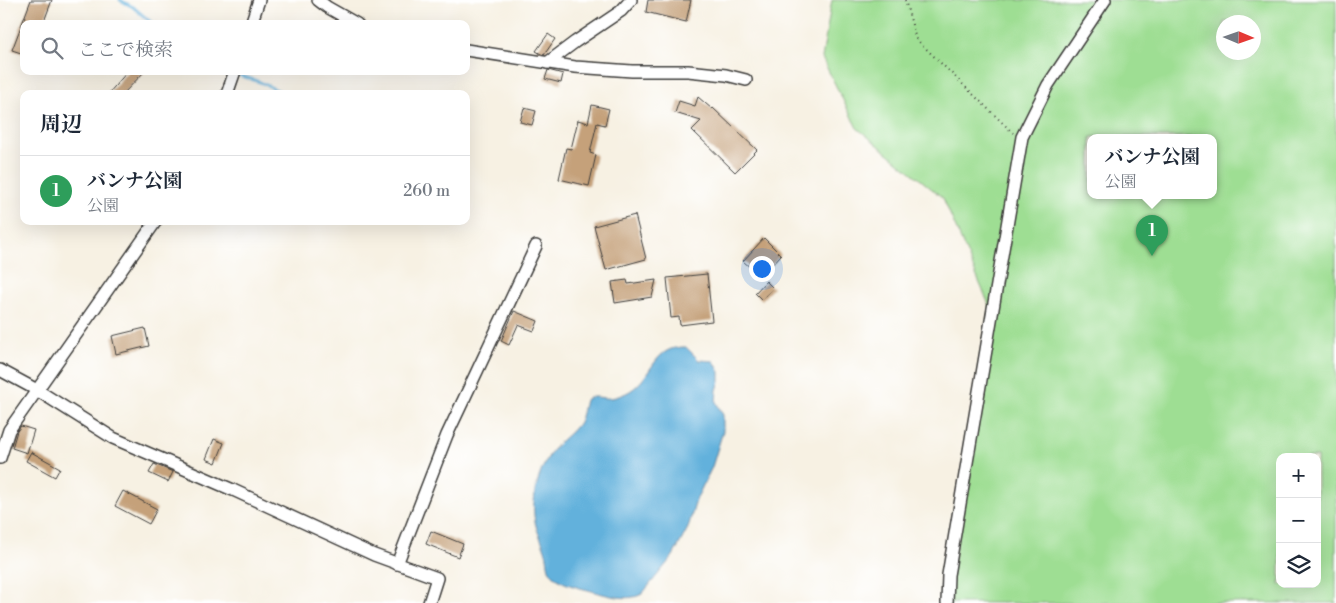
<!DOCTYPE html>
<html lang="ja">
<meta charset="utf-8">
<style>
body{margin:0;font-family:"Libre Bodoni","Noto Serif JP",serif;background:#f6f6f7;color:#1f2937}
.controls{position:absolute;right:15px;bottom:15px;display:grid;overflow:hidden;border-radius:10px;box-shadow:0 5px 20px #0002}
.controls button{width:45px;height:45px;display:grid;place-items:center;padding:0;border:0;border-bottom:1px solid #e0e1e3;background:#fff;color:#1f2937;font:25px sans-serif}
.compass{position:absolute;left:1216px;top:15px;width:45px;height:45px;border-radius:50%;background:#fff;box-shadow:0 5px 20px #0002;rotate:92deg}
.you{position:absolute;left:761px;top:268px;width:18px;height:18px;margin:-12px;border:4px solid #fff;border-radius:50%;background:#1a73e8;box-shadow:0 0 0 8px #1a73e833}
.badge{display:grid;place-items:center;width:32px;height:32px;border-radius:50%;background:#db2777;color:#fff;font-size:16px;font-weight:700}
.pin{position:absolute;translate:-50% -41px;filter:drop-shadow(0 1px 2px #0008)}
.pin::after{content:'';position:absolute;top:26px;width:18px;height:15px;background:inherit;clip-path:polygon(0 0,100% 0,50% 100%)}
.popup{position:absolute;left:1087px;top:134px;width:130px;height:65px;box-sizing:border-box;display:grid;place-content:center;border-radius:10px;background:#fff;filter:drop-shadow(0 1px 4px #0005);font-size:16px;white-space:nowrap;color:#747a83}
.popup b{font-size:19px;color:#1f2937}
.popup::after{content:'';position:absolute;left:50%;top:100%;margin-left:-10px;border:10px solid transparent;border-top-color:#fff}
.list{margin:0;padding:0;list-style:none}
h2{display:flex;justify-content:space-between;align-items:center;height:65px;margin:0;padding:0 20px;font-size:21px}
h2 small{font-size:16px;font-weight:400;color:#747a83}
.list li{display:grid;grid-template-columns:32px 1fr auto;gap:15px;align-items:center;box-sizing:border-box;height:70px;padding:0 20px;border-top:1px solid #e0e1e3}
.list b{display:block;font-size:19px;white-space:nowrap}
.list p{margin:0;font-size:16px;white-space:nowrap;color:#747a83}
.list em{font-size:16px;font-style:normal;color:#747a83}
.icon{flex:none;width:28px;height:28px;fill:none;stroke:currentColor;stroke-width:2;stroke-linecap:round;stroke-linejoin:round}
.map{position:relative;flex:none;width:1336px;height:603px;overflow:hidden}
.search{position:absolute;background:#fff;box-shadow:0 5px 20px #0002;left:20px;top:20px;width:450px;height:55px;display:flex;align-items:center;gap:12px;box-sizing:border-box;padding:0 18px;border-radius:10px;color:#747a83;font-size:19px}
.panel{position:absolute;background:#fff;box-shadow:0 5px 20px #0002;left:20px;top:90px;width:450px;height:135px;border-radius:10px}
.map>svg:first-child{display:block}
.green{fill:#9ede93;stroke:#5d7d58;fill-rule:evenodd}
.water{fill:#62b1dc;stroke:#3f667c}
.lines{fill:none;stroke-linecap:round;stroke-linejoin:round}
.stream{stroke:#62b1dc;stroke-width:3}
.building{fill:#c5a17a}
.street-casing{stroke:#3d3c3a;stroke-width:14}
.path{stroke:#3d3c3a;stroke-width:2;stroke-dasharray:1 4;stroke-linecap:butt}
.street{stroke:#fff;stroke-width:11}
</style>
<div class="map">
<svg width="1336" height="603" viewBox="0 0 1336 603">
<rect width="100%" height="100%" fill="#fff"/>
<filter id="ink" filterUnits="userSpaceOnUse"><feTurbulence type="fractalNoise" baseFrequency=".02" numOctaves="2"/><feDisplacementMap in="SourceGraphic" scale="10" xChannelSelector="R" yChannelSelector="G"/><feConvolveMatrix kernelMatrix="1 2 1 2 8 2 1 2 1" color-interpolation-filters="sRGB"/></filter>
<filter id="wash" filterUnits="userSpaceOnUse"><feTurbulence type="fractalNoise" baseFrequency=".0096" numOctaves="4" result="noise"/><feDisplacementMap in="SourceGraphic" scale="20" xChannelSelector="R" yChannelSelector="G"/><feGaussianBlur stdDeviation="1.12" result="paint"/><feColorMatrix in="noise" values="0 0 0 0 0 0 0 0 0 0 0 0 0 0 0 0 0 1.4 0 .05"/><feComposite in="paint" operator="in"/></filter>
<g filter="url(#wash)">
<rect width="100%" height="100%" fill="#f7f1e3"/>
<!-- green -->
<path class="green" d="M832 0H1336V603H947L993 314 943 198 857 128 822 58ZM1224 22H1254V52H1224ZM1091 137H1213V195H1091ZM1280 457H1317V584H1280Z"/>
<!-- water -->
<path class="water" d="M686 347 699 360 714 361 720 372V381L717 390 716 402 723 415V431L712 467 696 500 688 528 673 556 642 594C626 603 601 593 584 589 572 586 555 582 549 569 547 563 548 556 545 550 542 540 537 532 535 522 530 497 540 466 555 447 563 438 573 432 579 422 582 416 583 407 585 400 593 394 602 399 611 398 617 397 625 394 630 391 654 376 652 346 686 347Z"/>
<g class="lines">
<!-- stream -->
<g class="stream">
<polyline points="120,0 133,7 153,24"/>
<polyline points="236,74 260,82 286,94"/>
</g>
</g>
<g id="blocks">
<!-- building -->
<g class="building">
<polygon points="31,0 52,0 43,24 24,24 24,54 12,50"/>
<polygon points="648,0 691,0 686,22 646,12"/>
<polygon points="548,34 555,39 544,55 541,54 536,51"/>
<polygon points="548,70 563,74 561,83 545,79"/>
<polygon points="128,71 145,71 123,94 108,94"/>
<polygon points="698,97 712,109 713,108 757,150 735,172 692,130 701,121 675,113 679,101 695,106"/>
<polygon points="592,105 609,109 605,125 597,123 590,153 596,155 589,186 559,179 566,148 571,149 578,120 588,123"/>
<polygon points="524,108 536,111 532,125 520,122"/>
<polygon points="635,215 646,259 606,270 594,226"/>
<polygon points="764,238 781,255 761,277 743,261"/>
<polygon points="707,274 712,321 680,325 679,317 671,318 667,278"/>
<polygon points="627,280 628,284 656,280 652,297 615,303 612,282"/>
<polygon points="766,281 773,288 762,300 755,293"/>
<polygon points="514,311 538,321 534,331 518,325 509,345 501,341"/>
<polygon points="145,328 149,346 116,354 112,336"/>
<polygon points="21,426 34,430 27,453 12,448 17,431"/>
<polygon points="214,439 224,443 216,463 206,459"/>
<polygon points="31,452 60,468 55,477 26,461"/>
<polygon points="154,464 173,472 168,482 149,473"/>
<polygon points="123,491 157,509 149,524 115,506"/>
<polygon points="431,531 463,544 458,557 426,544"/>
</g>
</g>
</g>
<g filter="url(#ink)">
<use href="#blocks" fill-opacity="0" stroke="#3d3c3a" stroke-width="1"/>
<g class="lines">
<!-- street casing -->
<g class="street-casing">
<g id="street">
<polyline points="318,0 327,7 357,24"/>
<polyline points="251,24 259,0"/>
<polyline points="466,50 575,67 632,71 688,71 726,75 746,80"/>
<polyline points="547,63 575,42 621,11 631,0"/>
<polyline points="227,94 235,71"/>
<polyline points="0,370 37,390 113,438 233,490 374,555 437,578 429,603"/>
<polyline points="0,458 9,430 156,221"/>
<polyline points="397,564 447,435 536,246"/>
<polyline points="947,603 948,575 1022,137 1048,85 1105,0"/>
</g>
</g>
<!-- path -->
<polyline class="path" points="905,0 916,39 1013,133"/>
<!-- street -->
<use href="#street" class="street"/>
</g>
</g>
</svg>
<div class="controls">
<button>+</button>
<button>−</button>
<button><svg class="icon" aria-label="layers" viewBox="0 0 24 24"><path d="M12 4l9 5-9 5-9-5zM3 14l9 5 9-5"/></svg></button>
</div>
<svg class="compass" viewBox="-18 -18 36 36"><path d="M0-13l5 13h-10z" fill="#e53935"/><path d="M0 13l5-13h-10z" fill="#747a83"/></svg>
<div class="you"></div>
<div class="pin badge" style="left:1152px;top:256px;background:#2e9e5b">1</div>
<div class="popup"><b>バンナ公園</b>公園</div>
<div class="search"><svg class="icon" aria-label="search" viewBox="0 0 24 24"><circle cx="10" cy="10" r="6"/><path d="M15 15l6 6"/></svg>ここで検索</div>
<section class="panel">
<h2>周辺<small></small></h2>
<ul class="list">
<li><span class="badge" style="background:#2e9e5b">1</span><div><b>バンナ公園</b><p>公園</p></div><em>260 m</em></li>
</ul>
</section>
</div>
